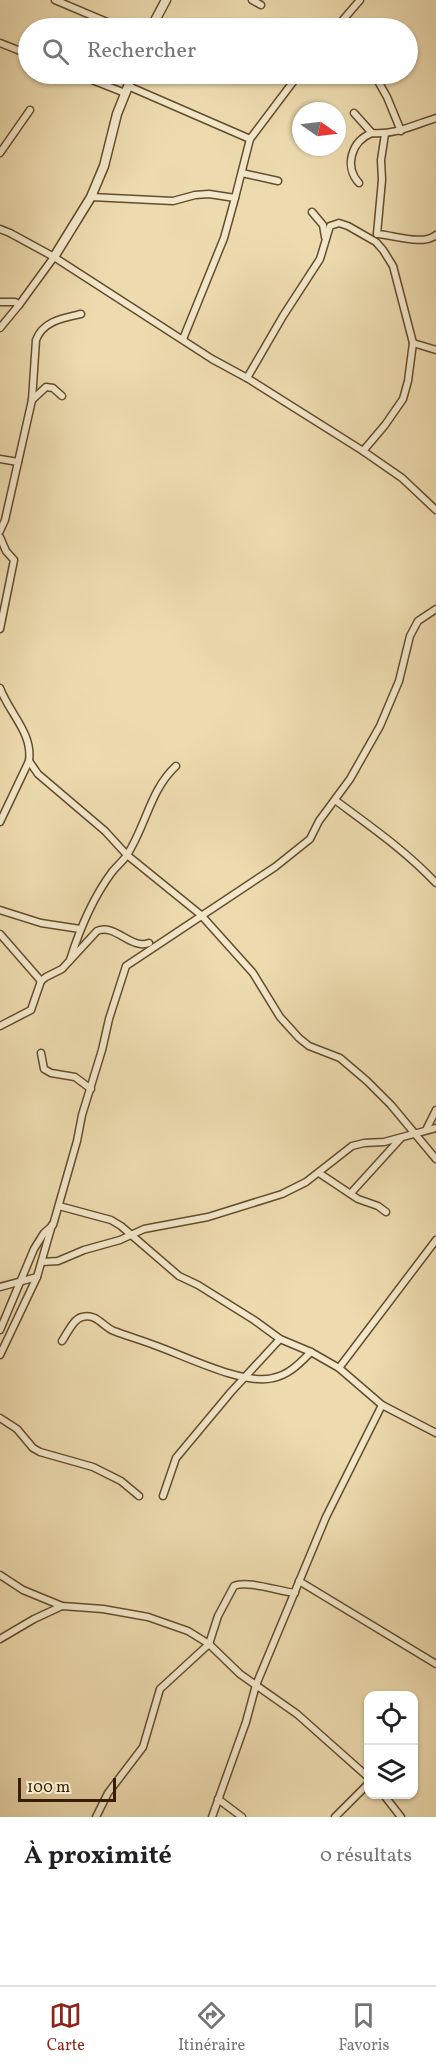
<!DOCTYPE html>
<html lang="fr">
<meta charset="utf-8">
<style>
body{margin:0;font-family:Vollkorn,serif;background:#f2f2f2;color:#202124}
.controls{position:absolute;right:18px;bottom:18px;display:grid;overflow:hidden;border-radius:12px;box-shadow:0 2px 4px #0004}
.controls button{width:54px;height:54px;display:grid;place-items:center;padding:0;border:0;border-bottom:2px solid #e0e0e0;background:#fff;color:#202124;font:30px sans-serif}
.compass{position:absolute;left:292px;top:102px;width:54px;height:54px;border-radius:50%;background:#fff;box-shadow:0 2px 4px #0004;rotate:104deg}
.scale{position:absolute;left:18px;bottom:15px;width:98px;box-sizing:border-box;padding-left:6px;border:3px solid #371e01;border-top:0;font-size:16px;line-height:21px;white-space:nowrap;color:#371e01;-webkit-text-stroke:4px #f3e8cb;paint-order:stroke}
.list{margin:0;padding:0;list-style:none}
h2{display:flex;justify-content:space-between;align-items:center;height:78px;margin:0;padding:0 24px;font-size:26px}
h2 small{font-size:20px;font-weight:400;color:#757577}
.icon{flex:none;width:33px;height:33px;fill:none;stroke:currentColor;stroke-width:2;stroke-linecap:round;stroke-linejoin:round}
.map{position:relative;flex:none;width:436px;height:1817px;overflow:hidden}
.search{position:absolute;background:#fff;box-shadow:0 2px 4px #0004;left:18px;right:18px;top:18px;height:66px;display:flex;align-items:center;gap:15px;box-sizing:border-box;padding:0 21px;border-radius:33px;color:#757577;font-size:22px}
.sheet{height:168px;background:#fff}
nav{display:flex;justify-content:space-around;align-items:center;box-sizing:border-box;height:84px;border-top:2px solid #e0e0e0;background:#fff;font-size:16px;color:#757577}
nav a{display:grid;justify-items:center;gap:3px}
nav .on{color:#8f2418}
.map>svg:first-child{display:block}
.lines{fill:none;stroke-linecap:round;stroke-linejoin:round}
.minor-casing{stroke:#644d2c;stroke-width:9}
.tertiary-casing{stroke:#644d2c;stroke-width:11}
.minor{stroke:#f3e8cb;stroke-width:6}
.tertiary{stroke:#f3e8cb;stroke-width:8}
</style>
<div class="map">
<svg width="436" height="1817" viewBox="0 0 436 1817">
<rect width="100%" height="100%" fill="#eddbaf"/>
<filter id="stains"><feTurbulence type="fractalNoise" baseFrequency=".00333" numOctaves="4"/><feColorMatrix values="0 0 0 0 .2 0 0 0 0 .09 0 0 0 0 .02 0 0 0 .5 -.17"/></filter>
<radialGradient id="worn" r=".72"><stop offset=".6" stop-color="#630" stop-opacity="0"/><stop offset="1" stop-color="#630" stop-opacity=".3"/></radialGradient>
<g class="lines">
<!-- minor casing -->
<g class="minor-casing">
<g id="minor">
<polyline points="55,0 121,28"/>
<polyline points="252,0 261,5"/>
<polyline points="336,28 360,0"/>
<polyline points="0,43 28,54"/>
<polyline points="77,74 125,93"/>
<polyline points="374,74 387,97 401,131"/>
<polyline points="128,86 250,139"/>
<path d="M354 113 372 133C395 135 414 125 436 118"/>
<path d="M385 134 381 160 382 180 377 234C394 235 422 246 436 235"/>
<polyline points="0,153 30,110"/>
<polyline points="242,173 278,181"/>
<path d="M359 183C344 167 351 141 372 133"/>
<polyline points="91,197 173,201 195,195 209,194 235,198 250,139 299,74"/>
<polyline points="312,212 323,225 325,237"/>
<polyline points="0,229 10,233 54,257 212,359 247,378 363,451 402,478 436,510"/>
<polyline points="0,302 15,302 19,305"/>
<polyline points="0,328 19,305 54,257"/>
<polyline points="183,339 224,238 235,198"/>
<polyline points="413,343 436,350"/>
<polyline points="247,378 283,316 320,259 330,226 339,223 348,226 376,242 383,250 393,266 413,343 408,381 403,399 385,425 363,451"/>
<polyline points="32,400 46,387 53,388 62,396"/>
<polyline points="0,459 18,462"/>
<path d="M0 531 5 520 32 400 36 340C43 321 63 318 81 314"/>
<polyline points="0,537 6,551 14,560 0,629"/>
<path d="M0 688C9 713 33 733 29 761L0 822"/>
<polyline points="29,761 38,774 105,831 127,855 201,915 253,973 280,1017 299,1038 309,1046 340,1058 367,1081 391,1105 436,1159"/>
<path d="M335 800C370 826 406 851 436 883"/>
<polyline points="0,910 41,923 80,929"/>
<polyline points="0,934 41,981"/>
<path d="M70 960C80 928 92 899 112 872 117 866 123 861 127 855 146 826 150 790 176 766"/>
<path d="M0 1026 31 1010 41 981 46 977 62 969 97 931C115 923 131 950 149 943"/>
<polyline points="41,1053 44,1069 51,1073 75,1077 91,1089"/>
<polyline points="426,1130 436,1110"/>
<polyline points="319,1173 358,1199 378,1206 386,1212"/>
<polyline points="351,1193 401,1138"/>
<polyline points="59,1206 111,1220 121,1226 179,1276 198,1285 254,1320 280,1339 311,1352 339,1368 382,1405 436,1433"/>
<polyline points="42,1262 58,1261 84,1250 120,1240 144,1229 208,1217 282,1194 306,1182 352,1146 364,1143 384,1142 436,1128"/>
<polyline points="0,1287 37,1277"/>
<polyline points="0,1330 34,1249 44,1233 53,1225 77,1141 82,1115 102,1050 109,1019 126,966 275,867 310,839 319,821 350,779 380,726 399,681 410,636 418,621 436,609"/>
<path d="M62 1341C67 1334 73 1319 82 1317 97 1313 103 1327 114 1331 127 1336 141 1340 154 1345 183 1355 244 1386 273 1378 289 1375 300 1363 311 1352"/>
<polyline points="0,1355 37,1277 52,1225"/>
<polyline points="339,1368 436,1240"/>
<polyline points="0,1418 17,1429 33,1448 40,1452 93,1467 121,1481 139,1496"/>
<polyline points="163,1496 176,1458 231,1392 280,1339"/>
<polyline points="0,1575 23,1590 62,1606 103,1609 148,1617 188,1631 209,1644 240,1674 297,1714 368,1777"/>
<polyline points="299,1581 436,1664"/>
<polyline points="0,1639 34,1619 62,1606"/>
<polyline points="383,1794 401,1817"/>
<polyline points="218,1799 242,1817"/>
<path d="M96 1817 108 1793 143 1747 160 1689 209 1644 218 1616 234 1586C247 1580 278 1591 295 1593"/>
<polyline points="212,1817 246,1722 256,1685 326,1517 382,1405"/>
<polyline points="335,1817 368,1784"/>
</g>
</g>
<!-- tertiary casing -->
<g class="tertiary-casing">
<g id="tertiary">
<polyline points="151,28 166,0"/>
<polyline points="54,257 91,197 104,166 117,114 133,74"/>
</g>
</g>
<!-- minor -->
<use href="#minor" class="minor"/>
<!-- tertiary -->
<use href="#tertiary" class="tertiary"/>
</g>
<rect width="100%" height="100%" filter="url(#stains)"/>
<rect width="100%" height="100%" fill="url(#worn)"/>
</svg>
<div class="controls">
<button><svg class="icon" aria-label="locate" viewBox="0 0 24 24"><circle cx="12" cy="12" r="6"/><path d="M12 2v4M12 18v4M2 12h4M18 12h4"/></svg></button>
<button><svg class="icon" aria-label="layers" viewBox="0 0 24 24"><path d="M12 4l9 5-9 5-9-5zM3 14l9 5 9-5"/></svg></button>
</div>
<svg class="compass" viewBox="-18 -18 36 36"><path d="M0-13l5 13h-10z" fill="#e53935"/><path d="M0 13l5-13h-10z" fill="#757577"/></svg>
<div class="scale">100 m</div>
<div class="search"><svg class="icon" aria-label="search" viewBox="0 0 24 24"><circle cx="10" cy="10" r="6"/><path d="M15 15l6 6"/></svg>Rechercher</div>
</div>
<section class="sheet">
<h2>À proximité<small>0 résultats</small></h2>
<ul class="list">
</ul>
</section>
<nav>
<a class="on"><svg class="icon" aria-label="map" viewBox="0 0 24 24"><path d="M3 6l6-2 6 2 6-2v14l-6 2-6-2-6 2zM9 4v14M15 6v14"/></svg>Carte</a>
<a><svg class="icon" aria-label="directions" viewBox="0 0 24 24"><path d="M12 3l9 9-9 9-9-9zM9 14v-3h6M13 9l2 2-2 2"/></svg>Itinéraire</a>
<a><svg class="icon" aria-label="saved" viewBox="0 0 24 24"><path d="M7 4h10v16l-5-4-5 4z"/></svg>Favoris</a>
</nav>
